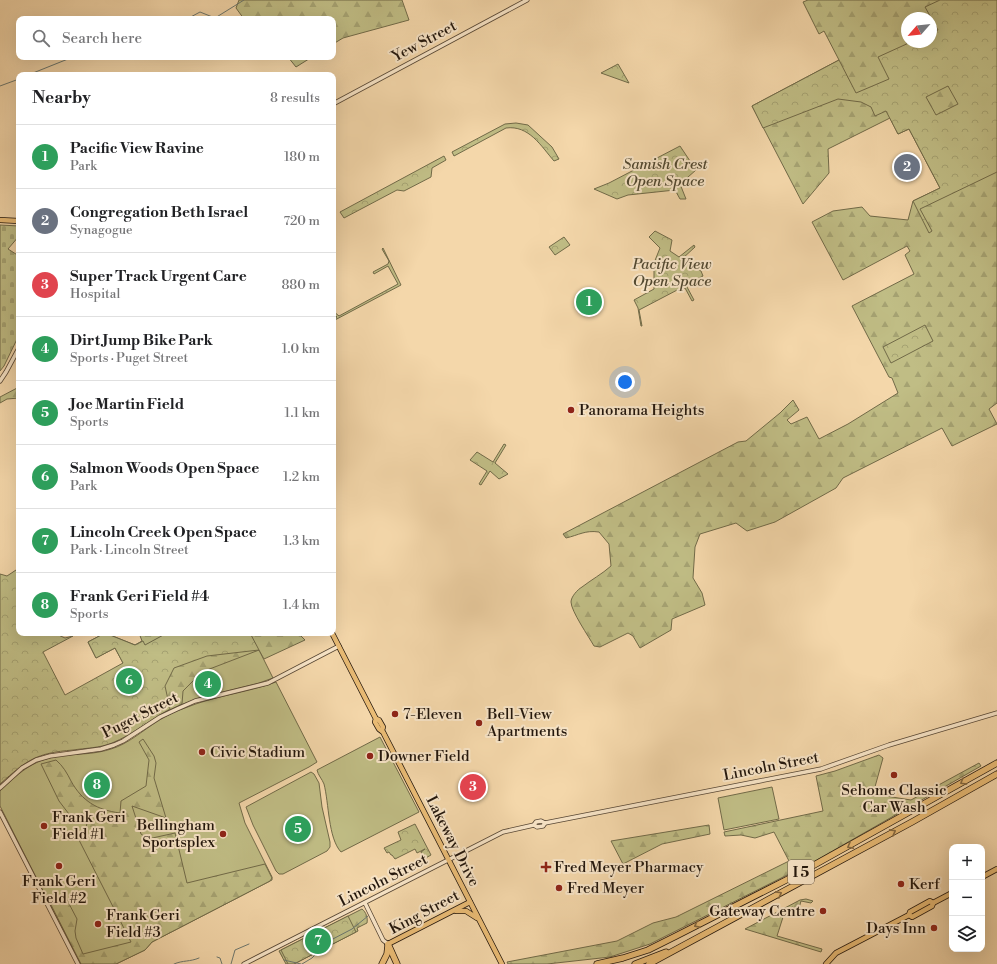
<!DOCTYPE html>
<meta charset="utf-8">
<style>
body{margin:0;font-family:"Libre Bodoni",serif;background:#f6f6f6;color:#202124}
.controls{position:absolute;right:12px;bottom:12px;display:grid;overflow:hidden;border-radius:8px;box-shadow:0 4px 16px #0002}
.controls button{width:36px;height:36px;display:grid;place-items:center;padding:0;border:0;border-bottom:1px solid #e0e0e0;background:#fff;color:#202124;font:20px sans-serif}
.compass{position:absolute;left:901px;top:12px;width:36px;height:36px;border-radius:50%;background:#fff;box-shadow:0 4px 16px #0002;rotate:242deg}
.you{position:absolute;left:625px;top:382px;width:14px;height:14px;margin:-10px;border:3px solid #fff;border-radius:50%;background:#1a73e8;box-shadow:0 0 0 6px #1a73e833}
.badge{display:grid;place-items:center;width:26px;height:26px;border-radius:50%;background:#1a73e8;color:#fff;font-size:13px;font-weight:700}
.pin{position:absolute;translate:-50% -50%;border:2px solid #fff;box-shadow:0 1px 4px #0006}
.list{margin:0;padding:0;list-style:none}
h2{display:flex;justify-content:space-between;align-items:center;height:52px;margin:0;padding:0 16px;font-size:17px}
h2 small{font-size:13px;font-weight:400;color:#757577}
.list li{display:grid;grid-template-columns:26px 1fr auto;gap:12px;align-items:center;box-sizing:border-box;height:64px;padding:0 16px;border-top:1px solid #e0e0e0}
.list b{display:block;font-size:15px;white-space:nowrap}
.list p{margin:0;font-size:13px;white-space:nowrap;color:#757577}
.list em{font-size:13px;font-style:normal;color:#757577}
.icon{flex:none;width:22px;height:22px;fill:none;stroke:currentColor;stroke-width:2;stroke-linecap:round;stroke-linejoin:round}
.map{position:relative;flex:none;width:997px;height:964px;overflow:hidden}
.search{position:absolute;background:#fff;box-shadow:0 4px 16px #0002;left:16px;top:16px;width:320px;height:44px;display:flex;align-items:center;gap:10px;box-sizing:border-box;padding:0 14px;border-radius:8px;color:#757577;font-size:15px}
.panel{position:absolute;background:#fff;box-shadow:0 4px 16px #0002;left:16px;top:72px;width:320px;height:564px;border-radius:8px}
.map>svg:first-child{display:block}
.grass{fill:#c0bd85;stroke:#716a48}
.forest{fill:url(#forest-firs);stroke:#716a48;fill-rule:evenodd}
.cemetery{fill:url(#cemetery-stones);stroke:#716a48}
.park{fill:url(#park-crowns);stroke:#716a48;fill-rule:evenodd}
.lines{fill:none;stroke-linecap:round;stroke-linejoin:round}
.stream{stroke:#6c776f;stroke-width:1}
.minor-casing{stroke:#564634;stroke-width:5}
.major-casing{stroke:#22160c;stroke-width:6}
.highway-casing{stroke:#22160c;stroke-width:7}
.minor{stroke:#f8e5c8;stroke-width:3.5}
.major{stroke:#eabc75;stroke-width:4.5}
.highway{stroke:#eabc75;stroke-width:5.5}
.oneway{stroke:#866940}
.poi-dot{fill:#8f2418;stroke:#f8e5c8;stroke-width:1.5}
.labels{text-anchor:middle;stroke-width:4;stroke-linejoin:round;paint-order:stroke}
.shield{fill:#f8e5c8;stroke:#625444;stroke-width:1}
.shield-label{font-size:14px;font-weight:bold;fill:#22160c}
.street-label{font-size:15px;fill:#22160c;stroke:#f8e5c8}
.park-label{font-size:15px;font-style:italic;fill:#514830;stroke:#f8e5c8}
.poi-label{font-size:15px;fill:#22160c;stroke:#f8e5c8;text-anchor:start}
</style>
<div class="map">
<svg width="997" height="964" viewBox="0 0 997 964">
<defs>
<pattern id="forest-firs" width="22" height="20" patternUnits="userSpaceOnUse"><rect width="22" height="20" fill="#c0bd85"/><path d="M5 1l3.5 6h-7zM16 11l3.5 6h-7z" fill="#a5a272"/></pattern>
<pattern id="cemetery-stones" width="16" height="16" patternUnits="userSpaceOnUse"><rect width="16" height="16" fill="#c0bd85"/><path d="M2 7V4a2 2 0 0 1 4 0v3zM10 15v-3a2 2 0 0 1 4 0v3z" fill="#a5a272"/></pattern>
<pattern id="park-crowns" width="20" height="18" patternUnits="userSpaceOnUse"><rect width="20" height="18" fill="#c0bd85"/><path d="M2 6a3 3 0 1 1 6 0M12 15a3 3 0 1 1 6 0" fill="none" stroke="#a5a272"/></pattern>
</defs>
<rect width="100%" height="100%" fill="#f4d7aa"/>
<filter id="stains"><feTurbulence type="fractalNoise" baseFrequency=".005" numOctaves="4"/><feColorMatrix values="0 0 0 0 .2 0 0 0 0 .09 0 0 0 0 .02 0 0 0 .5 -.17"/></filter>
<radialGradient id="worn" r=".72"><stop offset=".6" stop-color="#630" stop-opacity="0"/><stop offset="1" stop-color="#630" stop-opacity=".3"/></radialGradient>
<!-- grass -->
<g class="grass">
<polygon points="259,650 273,678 259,683 202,697 170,709 174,668"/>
<path d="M276 682 317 762 309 767 239 803 245 823 272 877V880L152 942 145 950 116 964H80L0 806V791C22 770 34 759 65 755 80 754 96 754 111 749 128 744 142 731 158 721 166 716 175 711 185 708 214 696 246 693 276 682Z"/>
<path d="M380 737 419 812 341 852C328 838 329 803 324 784 322 779 318 775 317 770Z"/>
<polygon points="311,772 314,774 319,783 322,807 330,842 330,847 327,851 283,874 279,874 276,871 253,825 246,807"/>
<polygon points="772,787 779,819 724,830 718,798"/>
</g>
<!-- forest -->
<g class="forest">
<polygon points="239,0 402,0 409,20 343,38 333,44 333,19 244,19 236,8"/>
<path d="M808 0H997V403L989 409 997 424 952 446 942 428 843 478 836 488 775 522 747 531 736 523 700 534 695 547 693 578 702 593 705 605 672 619 671 630 640 648 633 636 628 633 600 647 594 646C589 637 571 611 571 602 571 597 577 590 582 587 591 580 602 574 611 566L609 544 599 532C585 530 579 535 566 538L563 534 738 442 746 441 780 413 793 400 799 410 787 420 791 424 807 417 819 439 848 424 898 393 892 378 889 377 852 306 914 274 905 255 910 251 907 246 843 280 812 222 833 211 862 207 870 216 908 220 913 201 940 188 909 129 898 134 890 118 828 149 829 173 803 204 752 106 839 60 824 31 819 34 803 2ZM907 18H931V42H907Z"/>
<polygon points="288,57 312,57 296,67"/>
<polygon points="19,387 19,398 7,399 0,403 0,397"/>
<polygon points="105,633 135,645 142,641 139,633 298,633 305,640 264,659 259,650 207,670 195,679 183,691 182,704 155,717 134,731 123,663 115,648 96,658 88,642"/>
<path d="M143 739 154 756 156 763 154 778 166 818 132 806 141 834 148 839 175 833 187 883 265 864 272 878 270 881 152 942 145 950 116 964H81L48 899C55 896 59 896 66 898L77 919 75 931 76 938 83 954 131 942 79 840 84 837 87 823 72 818 59 801 41 764 56 760C63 766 67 773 71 781 82 801 97 810 120 813L121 801 146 786 149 760 139 742Z"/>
<polygon points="879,755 883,758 873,794 911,800 979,763 981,766 815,861 650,944 610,957 547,964 508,964 507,962 617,941 653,923 676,917 789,861 774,832 755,838 741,835 725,836 724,832 823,811 816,776 835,771"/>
<polygon points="709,825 710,834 662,844 623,864 611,841"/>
<polygon points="806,899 813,901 811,903 801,901 799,908 802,909 801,913 800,913 801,910 792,907 784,914 777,936 822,949 821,952 745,929 800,900"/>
<path d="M362 909C366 912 368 918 367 923L357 928 358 931 294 964H286L279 951Z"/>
</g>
<!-- cemetery -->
<polygon class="cemetery" points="0,225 19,226 19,236 8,249 19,256 19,335 4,366 0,371"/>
<!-- park -->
<g class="park">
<path d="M940 0H997V172L920 209 932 231 929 233 913 201 940 188 909 129 898 134 886 111 875 116 871 107 861 102 838 99 763 128 752 106 839 60 856 93 889 79 878 57 911 42H931V33L938 30 925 7ZM948 86 958 104 936 115 926 97Z"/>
<polygon points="618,64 629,83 601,73"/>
<path d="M516 123 528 125 552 147 559 159 554 161C541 146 529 125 506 128L454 156 452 152 505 124Z"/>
<polygon points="680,146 696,170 680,184 686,199 680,199 675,190 628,195 617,199 594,189 609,183"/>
<polygon points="444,156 446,160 432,168 431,177 404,191 397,190 344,218 340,212"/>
<polygon points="655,231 672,240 670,251 679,257 694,245 695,247 682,259 701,271 703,276 688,284 687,287 694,300 692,301 685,288 681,288 639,310 642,326 641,326 638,308 634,300 654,289 654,263 660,248 649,237"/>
<polygon points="564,237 570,245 555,255 549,247"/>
<polygon points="383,248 401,285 333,321 333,319 337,317 333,313 333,311 339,316 398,284 388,266 374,274 373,272 388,264 389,261 382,249"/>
<polygon points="925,325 933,341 891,363 883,347"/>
<polygon points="504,444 506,445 495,463 508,474 499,479 490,471 481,485 479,484 487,471 470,460 477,452 493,462"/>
<path d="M19 568V633H54L65 638 73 636 43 652 65 695 123 663 115 648 96 658 88 642 105 633 135 645 143 641 145 645 167 633H250L259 650 207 656 174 668 165 686 170 709C150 720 132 735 112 743 100 748 86 748 73 750 36 753 27 760 0 784V574L7 576Z"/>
<polygon points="415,824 431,855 424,859 421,852 425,849 417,853 415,849 395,859 392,855 391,855 389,852 387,853 384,848 401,840 398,832"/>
<polygon points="348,916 356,932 294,964 288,964 281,950"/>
</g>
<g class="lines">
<!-- stream -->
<g class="stream">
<polyline points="187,19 200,12 215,18 244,0"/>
<polyline points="28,75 73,57"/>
<polyline points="0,86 19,79"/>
<polyline points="217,957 220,958 222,964"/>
<polyline points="284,960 301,964"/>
<path d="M174 964C183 960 190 962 199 958"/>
<polyline points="231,964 235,950 249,944"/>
<polyline points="302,964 312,958 329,941 352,929 368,916"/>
</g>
<!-- minor casing -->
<g class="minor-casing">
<g id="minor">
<polyline points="333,104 527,0"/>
<polyline points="0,381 6,372 19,348"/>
<polyline points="0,788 22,768 36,760 50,756 101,749 114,745 123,741 160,717 177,709 195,701 268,683 339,646"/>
<polyline points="0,812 78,964"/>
<polyline points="534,825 537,827 543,826 545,823"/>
<polyline points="365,903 383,940 388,944"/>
<polyline points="244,964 503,832 534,825 536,822 541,821 545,823 821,769 889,745 997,713"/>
</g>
</g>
<!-- major casing -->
<g class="major-casing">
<g id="major">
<polyline points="0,220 19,221"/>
<polyline points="332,633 376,719 375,722 379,729 383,732 502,964"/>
<polyline points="376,719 379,720 383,727 382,730"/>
<polyline points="982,877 997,869"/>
<polyline points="933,903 952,893"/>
<polyline points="456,911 466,911 477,918"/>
<polyline points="909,915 912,917 932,906 933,903"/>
<polyline points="388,944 470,902"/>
<polyline points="826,964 836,953 909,915 910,912 930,901 933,903"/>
</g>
</g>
<!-- highway casing -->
<g class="highway-casing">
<g id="highway">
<polyline points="388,944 397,964"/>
<polyline points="382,964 387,954 388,945"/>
<polyline points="597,964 623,958 648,950 676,936 798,874 997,763"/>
<polyline points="635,964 666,952"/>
<polyline points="649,964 912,822 997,774"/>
</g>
</g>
<!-- minor -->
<use href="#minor" class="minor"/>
<!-- major -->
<use href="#major" class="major"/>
<!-- highway -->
<use href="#highway" class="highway"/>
</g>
<!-- one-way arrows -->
<defs><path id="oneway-chevron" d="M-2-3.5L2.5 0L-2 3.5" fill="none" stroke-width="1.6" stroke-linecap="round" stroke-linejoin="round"/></defs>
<g class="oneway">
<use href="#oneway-chevron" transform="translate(963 782) rotate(150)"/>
<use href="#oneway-chevron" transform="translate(893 832) rotate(-28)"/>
<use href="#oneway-chevron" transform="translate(850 846) rotate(151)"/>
<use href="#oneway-chevron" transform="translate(779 894) rotate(-28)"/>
<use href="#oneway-chevron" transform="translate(697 925) rotate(153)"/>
</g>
<!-- markers -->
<g class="poi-dot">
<circle cx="571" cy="410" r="4"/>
<circle cx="395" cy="714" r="4"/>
<circle cx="479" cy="723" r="4"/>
<circle cx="202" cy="752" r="4"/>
<circle cx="370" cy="756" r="4"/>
<circle cx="894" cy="775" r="4"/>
<circle cx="44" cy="826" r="4"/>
<circle cx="223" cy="834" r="4"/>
<circle cx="59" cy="866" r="4"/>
<path d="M544 861h4v4h4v4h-4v4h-4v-4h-4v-4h4z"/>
<circle cx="901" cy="884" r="4"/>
<circle cx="559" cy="888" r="4"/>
<circle cx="823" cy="911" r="4"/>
<circle cx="98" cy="924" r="4"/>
<circle cx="934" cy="928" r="4"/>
</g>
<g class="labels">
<!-- shield labels -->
<rect class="shield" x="788" y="860" width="26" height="24" rx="3"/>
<g class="shield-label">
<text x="801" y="877">I 5</text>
</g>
<!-- street labels -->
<g class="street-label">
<text transform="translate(424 41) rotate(-28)" y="5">Yew Street</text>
<text transform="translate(140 715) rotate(-27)" y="5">Puget Street</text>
<text transform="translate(771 766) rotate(-11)" y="5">Lincoln Street</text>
<text transform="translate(453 841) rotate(63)" y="5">Lakeway Drive</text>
<text transform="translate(383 880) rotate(-27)" y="5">Lincoln Street</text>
<text transform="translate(424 912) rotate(-28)" y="5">King Street</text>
</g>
<!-- park labels -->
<g class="park-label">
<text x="665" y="169">Samish Crest<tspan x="665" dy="17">Open Space</tspan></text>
<text x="672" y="269">Pacific View<tspan x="672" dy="17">Open Space</tspan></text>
</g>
<!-- poi labels -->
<g class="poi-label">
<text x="579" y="415">Panorama Heights</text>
<text x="403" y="719">7-Eleven</text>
<text x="487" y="719">Bell-View<tspan x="487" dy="17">Apartments</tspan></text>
<text x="210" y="757">Civic Stadium</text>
<text x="378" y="761">Downer Field</text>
<text x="894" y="795" text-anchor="middle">Sehome Classic<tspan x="894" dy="17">Car Wash</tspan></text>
<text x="52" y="822">Frank Geri<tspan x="52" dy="17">Field #1</tspan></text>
<text x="215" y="830" text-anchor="end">Bellingham<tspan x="215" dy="17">Sportsplex</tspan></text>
<text x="554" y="872">Fred Meyer Pharmacy</text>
<text x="59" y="886" text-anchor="middle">Frank Geri<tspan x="59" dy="17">Field #2</tspan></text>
<text x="909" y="889">Kerf</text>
<text x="567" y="893">Fred Meyer</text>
<text x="815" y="916" text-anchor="end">Gateway Centre</text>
<text x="106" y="920">Frank Geri<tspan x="106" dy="17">Field #3</tspan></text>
<text x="926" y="933" text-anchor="end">Days Inn</text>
</g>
</g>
<rect width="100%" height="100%" filter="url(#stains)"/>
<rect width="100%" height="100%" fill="url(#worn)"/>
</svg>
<div class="controls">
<button>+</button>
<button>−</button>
<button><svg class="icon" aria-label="layers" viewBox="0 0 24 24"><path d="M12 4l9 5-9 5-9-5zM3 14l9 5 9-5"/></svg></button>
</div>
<svg class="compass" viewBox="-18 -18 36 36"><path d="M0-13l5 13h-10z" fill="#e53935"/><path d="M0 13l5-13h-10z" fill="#757577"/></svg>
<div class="you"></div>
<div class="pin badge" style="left:589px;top:302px;background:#2e9e5b">1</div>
<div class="pin badge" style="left:907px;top:167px;background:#6b7280">2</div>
<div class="pin badge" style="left:473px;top:787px;background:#e0444e">3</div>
<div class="pin badge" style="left:208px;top:684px;background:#2e9e5b">4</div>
<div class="pin badge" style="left:298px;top:829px;background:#2e9e5b">5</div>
<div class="pin badge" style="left:129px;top:681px;background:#2e9e5b">6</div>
<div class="pin badge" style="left:318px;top:941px;background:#2e9e5b">7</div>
<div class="pin badge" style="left:97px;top:785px;background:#2e9e5b">8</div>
<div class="search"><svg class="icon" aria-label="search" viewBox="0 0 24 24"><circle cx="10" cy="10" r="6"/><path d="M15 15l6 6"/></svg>Search here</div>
<section class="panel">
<h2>Nearby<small>8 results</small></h2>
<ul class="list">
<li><span class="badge" style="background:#2e9e5b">1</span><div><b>Pacific View Ravine</b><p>Park</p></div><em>180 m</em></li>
<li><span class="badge" style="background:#6b7280">2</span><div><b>Congregation Beth Israel</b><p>Synagogue</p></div><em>720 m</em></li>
<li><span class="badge" style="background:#e0444e">3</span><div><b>Super Track Urgent Care</b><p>Hospital</p></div><em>880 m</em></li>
<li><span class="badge" style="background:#2e9e5b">4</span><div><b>Dirt Jump Bike Park</b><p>Sports · Puget Street</p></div><em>1.0 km</em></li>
<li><span class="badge" style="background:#2e9e5b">5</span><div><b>Joe Martin Field</b><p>Sports</p></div><em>1.1 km</em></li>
<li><span class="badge" style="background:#2e9e5b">6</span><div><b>Salmon Woods Open Space</b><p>Park</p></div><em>1.2 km</em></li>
<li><span class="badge" style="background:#2e9e5b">7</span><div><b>Lincoln Creek Open Space</b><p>Park · Lincoln Street</p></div><em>1.3 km</em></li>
<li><span class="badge" style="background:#2e9e5b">8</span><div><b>Frank Geri Field #4</b><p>Sports</p></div><em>1.4 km</em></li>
</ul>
</section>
</div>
